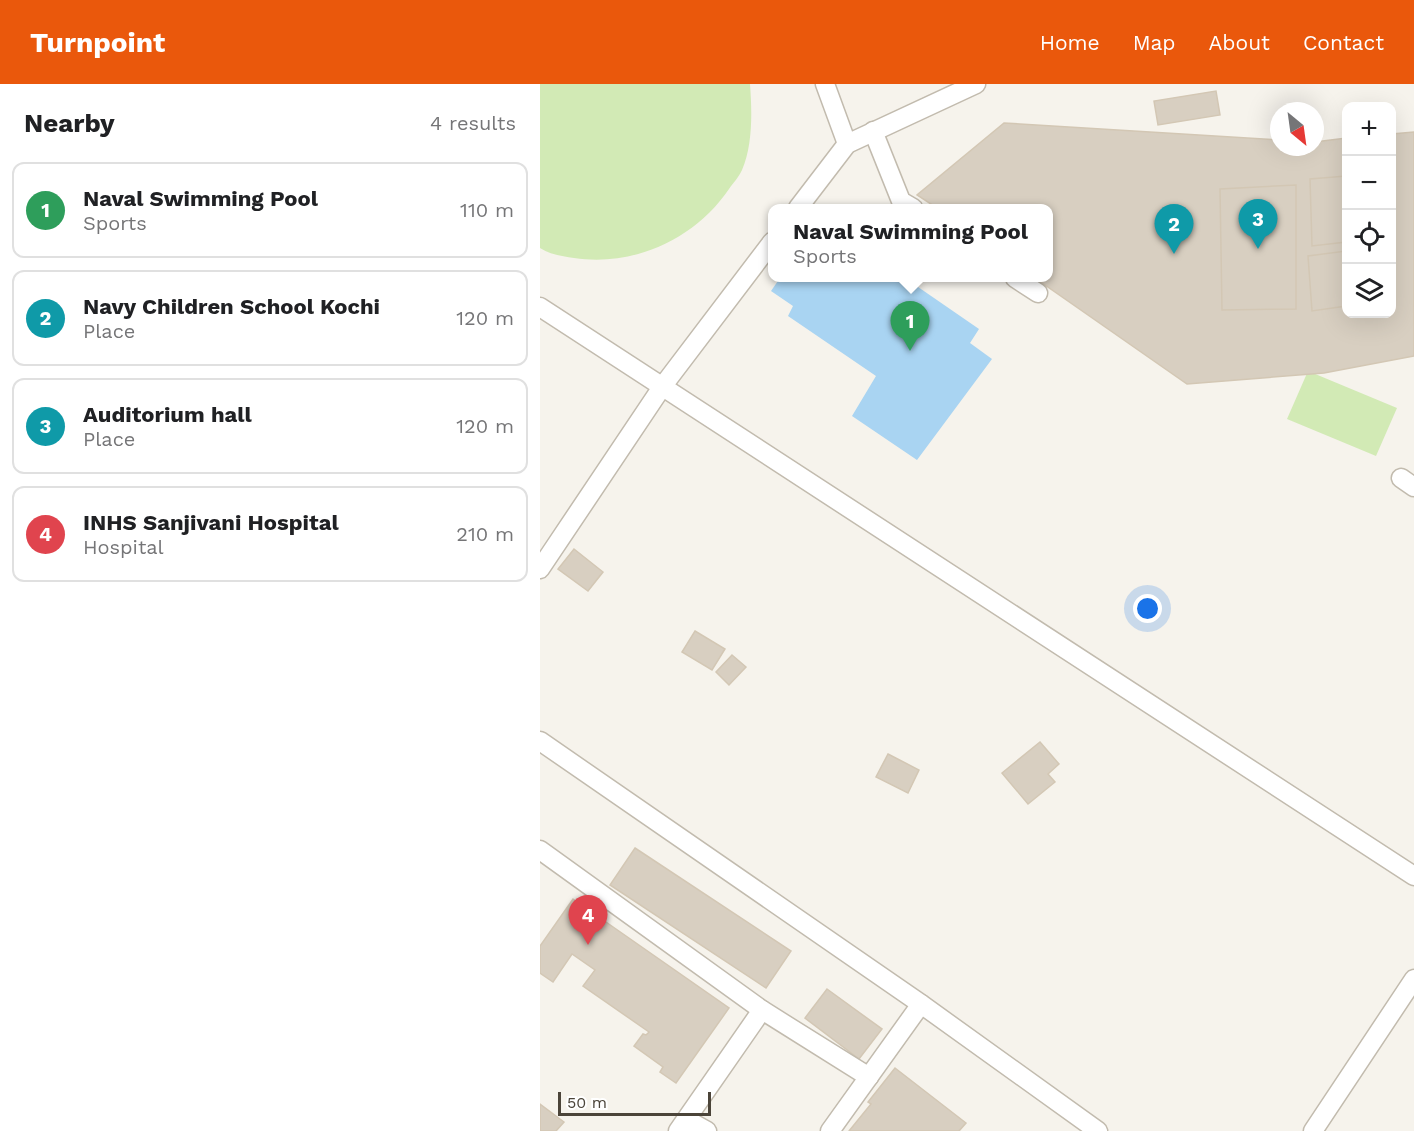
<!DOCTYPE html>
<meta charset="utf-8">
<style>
body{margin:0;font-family:"Work Sans",sans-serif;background:#f6f6f6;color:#202124}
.controls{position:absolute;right:18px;top:18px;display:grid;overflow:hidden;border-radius:12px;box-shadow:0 6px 24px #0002}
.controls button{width:54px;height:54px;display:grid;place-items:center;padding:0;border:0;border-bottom:2px solid #e0e0e0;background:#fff;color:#202124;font:30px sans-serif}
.compass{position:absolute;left:730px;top:18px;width:54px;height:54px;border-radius:50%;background:#fff;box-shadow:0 6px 24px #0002;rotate:151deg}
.scale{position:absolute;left:18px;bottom:15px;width:153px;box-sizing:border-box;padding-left:6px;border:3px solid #4b4439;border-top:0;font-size:16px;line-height:21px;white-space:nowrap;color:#4b4439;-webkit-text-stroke:4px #fff;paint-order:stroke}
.you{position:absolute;left:608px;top:525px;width:21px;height:21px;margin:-15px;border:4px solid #fff;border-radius:50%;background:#1a73e8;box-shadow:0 0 0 9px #1a73e833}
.badge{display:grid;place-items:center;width:39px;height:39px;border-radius:50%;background:#ea580c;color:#fff;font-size:20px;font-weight:700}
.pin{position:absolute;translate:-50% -50px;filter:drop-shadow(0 2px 3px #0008)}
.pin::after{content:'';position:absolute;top:32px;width:21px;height:18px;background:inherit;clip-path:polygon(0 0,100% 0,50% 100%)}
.popup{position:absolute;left:228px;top:120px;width:285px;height:78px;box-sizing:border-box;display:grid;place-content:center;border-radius:12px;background:#fff;filter:drop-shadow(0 2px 4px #0005);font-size:20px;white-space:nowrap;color:#757577}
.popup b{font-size:22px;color:#202124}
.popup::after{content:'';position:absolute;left:50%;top:100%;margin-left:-12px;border:12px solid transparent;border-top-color:#fff}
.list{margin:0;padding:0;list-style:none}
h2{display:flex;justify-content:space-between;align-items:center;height:78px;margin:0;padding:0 24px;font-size:26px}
h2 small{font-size:20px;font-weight:400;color:#757577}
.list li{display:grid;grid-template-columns:39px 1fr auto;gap:18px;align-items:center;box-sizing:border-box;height:96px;margin:0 12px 12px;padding:0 12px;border:2px solid #e0e0e0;border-radius:12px}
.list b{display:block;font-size:22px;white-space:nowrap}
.list p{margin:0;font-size:20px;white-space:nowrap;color:#757577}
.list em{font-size:20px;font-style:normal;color:#757577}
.icon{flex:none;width:33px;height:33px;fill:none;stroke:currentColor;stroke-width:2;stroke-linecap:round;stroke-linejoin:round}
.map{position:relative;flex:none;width:874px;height:1047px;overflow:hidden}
header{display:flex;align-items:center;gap:36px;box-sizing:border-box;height:84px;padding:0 30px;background:#ea580c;color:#fff}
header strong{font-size:28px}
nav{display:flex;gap:33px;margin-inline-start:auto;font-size:21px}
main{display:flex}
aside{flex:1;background:#fff}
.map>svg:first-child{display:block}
.green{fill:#d2eab5}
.water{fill:#a9d4f2}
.building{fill:#d8cfc1;stroke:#d3c7b4;stroke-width:1.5}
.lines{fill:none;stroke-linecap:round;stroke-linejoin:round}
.minor-casing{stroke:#c2bbae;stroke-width:21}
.minor{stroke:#fff;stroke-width:18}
</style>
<header>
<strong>Turnpoint</strong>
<nav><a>Home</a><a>Map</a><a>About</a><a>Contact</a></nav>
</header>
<main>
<aside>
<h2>Nearby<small>4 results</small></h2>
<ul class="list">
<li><span class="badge" style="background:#2e9e5b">1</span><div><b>Naval Swimming Pool</b><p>Sports</p></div><em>110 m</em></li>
<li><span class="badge" style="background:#0f9aa8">2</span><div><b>Navy Children School Kochi</b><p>Place</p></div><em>120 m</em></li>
<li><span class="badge" style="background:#0f9aa8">3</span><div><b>Auditorium hall</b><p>Place</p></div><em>120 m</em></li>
<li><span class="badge" style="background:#e0444e">4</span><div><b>INHS Sanjivani Hospital</b><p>Hospital</p></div><em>210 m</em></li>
</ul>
</aside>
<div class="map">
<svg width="874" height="1047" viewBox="0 0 874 1047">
<rect width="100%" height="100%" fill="#f6f3ec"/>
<!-- green -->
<g class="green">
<path d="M0 0H210C212 27 213 61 202 86 199 93 193 99 189 105 155 155 94 183 34 174 22 172 11 171 0 164Z"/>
<polygon points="768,287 857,324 836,372 747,335"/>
</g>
<!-- water -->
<polygon class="water" points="240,194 365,194 439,245 430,259 452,275 377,376 312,332 336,292 248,232 253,222 231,207"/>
<!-- building -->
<g class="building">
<polygon points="676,7 680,31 618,41 614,17"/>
<polygon points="464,39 739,56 739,63 775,63 775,58 806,54 806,230 852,230 852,50 874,48 874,272 784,289 647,300 495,194 508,194 508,124 397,124 377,111"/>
<polygon points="806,92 806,158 772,162 770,95"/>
<polygon points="756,101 756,225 682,226 680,105"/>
<polygon points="806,167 806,222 772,227 768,172"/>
<polygon points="34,465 63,488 48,507 18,485"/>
<polygon points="155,547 185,565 172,586 142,568"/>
<polygon points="192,571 206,583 189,601 176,588"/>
<polygon points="500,658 519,680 508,690 515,698 488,720 462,689"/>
<polygon points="348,670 379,686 368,709 336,693"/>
<polygon points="95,764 251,867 226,904 70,801"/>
<polygon points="33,815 189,924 136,999 120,988 123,983 94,962 103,950 106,951 109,948 43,902 55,886 32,870 13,898 0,889 0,862"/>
<polygon points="287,905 342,945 319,975 265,934"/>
<polygon points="355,984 426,1039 419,1047 309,1047 331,1020 328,1018"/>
<polygon points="0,1020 24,1038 16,1047 0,1047"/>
</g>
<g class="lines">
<!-- minor casing -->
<g class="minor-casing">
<g id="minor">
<polyline points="285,0 307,60"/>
<polyline points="333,47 361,117 373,124"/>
<polyline points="258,124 307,60 436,0"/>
<polyline points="475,194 498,209"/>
<polyline points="0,223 874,792"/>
<polyline points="861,394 874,403"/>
<polyline points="0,485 122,303 232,158"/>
<polyline points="0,657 381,920 558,1047"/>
<polyline points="0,766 222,926 138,1047"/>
<polyline points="222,926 329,993"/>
<polyline points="147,1036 167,1047"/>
<polyline points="290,1047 381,920"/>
<polyline points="773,1047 874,895"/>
</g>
</g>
<!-- minor -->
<use href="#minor" class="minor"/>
</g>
</svg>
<div class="controls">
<button>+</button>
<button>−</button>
<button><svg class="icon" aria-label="locate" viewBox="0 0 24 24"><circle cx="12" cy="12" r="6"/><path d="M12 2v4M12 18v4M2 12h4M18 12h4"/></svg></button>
<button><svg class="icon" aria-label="layers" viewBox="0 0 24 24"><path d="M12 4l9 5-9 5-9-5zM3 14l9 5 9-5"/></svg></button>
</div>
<svg class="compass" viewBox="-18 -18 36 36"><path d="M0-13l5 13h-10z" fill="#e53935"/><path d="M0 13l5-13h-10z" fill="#757577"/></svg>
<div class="scale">50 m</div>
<div class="you"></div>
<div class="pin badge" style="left:370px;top:267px;background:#2e9e5b">1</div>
<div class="popup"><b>Naval Swimming Pool</b>Sports</div>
<div class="pin badge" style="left:634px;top:170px;background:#0f9aa8">2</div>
<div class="pin badge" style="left:718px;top:165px;background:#0f9aa8">3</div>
<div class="pin badge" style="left:48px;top:861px;background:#e0444e">4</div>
</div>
</main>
